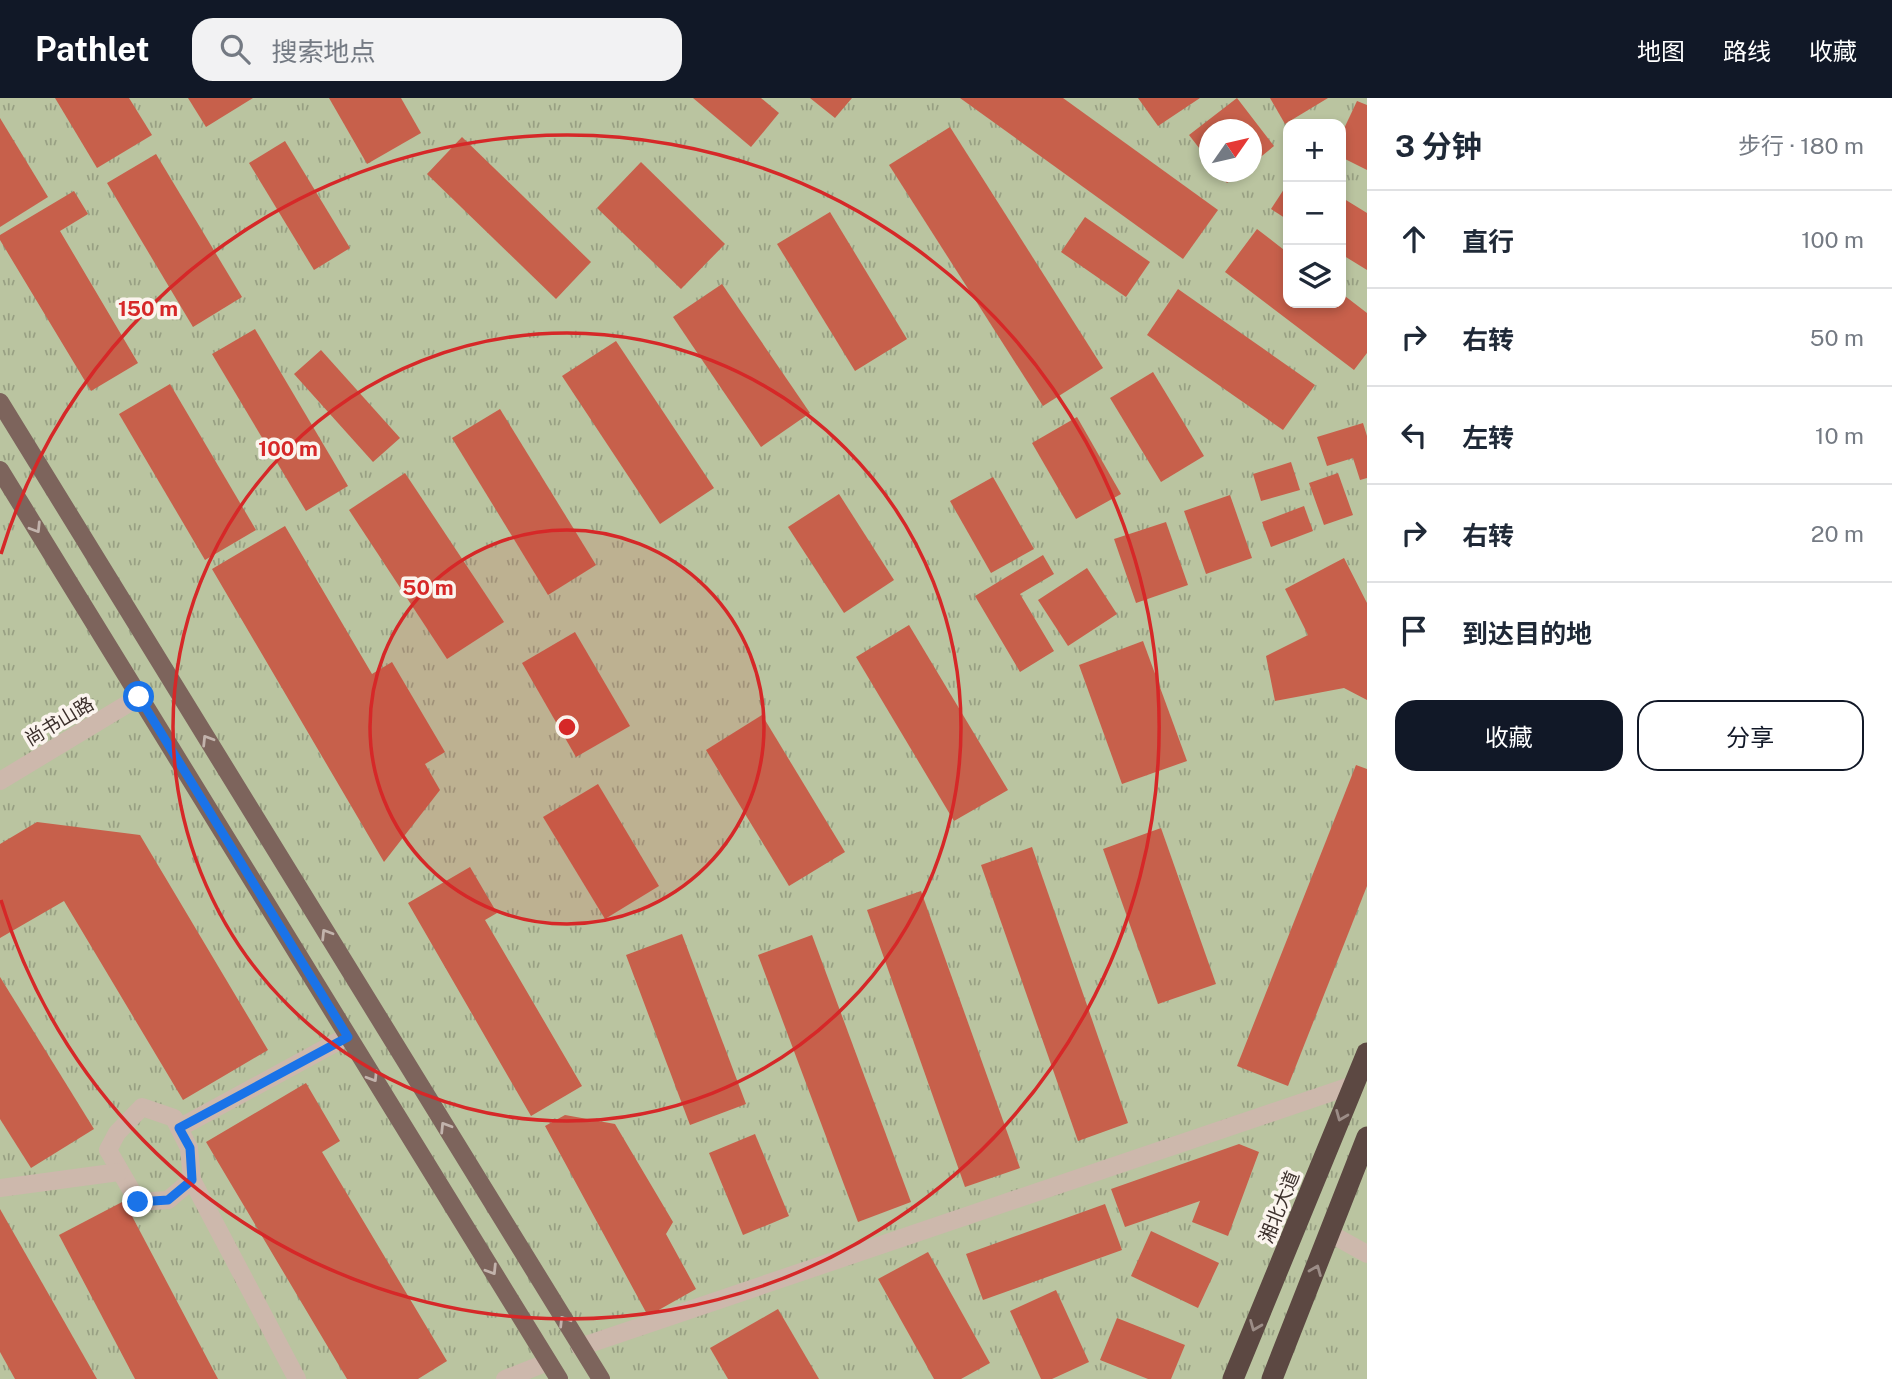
<!DOCTYPE html>
<html lang="zh">
<meta charset="utf-8">
<style>
body{margin:0;font-family:"Public Sans","Noto Sans SC",sans-serif;background:#f2f2f3;color:#1f2937}
.controls{position:absolute;right:21px;top:21px;display:grid;overflow:hidden;border-radius:14px;box-shadow:0 4px 10px #0003}
.controls button{width:63px;height:63px;display:grid;place-items:center;padding:0;border:0;border-bottom:2px solid #e0e1e3;background:#fff;color:#1f2937;font:35px sans-serif}
.compass{position:absolute;left:1199px;top:21px;width:63px;height:63px;border-radius:50%;background:#fff;box-shadow:0 4px 10px #0003;rotate:56deg}
.stop{position:absolute;width:21px;height:21px;margin:-16px;border:5px solid #1a73e8;border-radius:50%;background:#fff}
.stop.end{background:#1a73e8;border-color:#fff;box-shadow:0 2px 7px #0008}
.list{margin:0;padding:0;list-style:none}
h2{display:flex;justify-content:space-between;align-items:center;height:91px;margin:0;padding:0 28px;font-size:30px}
h2 small{font-size:23px;font-weight:400;color:#747a83}
.list li{display:grid;grid-template-columns:46px 1fr auto;gap:21px;align-items:center;box-sizing:border-box;height:98px;padding:0 28px;border-top:2px solid #e0e1e3}
.list b{display:block;font-size:26px;white-space:nowrap}
.list em{font-size:23px;font-style:normal;color:#747a83}
.actions{display:flex;gap:14px;padding:21px 28px}
.actions a{flex:1;padding:16px 0;border:2px solid #111827;border-radius:21px;text-align:center;font-size:24px;color:#111827}
.actions .main{background:#111827;color:#fff}
.icon{flex:none;width:38px;height:38px;fill:none;stroke:currentColor;stroke-width:2;stroke-linecap:round;stroke-linejoin:round}
.map{position:relative;flex:none;width:1367px;height:1281px;overflow:hidden}
header{display:flex;align-items:center;gap:42px;box-sizing:border-box;height:98px;padding:0 35px;background:#111827;color:#fff}
header strong{font-size:33px}
nav{display:flex;gap:38px;margin-inline-start:auto;font-size:24px}
.search{width:490px;height:63px;background:#f2f2f3;display:flex;align-items:center;gap:18px;box-sizing:border-box;padding:0 24px;border-radius:21px;color:#747a83;font-size:26px}
main{display:flex}
aside{flex:1;background:#fff}
.map>svg:first-child{display:block}
.park{fill:url(#park-tufts);fill-rule:evenodd}
.building{fill:#c7604b}
.lines{fill:none;stroke-linecap:round;stroke-linejoin:round}
.minor{stroke:#cdb8ac;stroke-width:18}
.major{stroke:#7d645c;stroke-width:18}
.highway{stroke:#5c4842;stroke-width:21}
.oneway{stroke:#c2b3ac}
.oneway2{stroke:#9c8d87}
.route{stroke:#1a73e8;stroke-width:9}
.ring{fill:none;stroke:#d62828;stroke-width:3.5}
.labels{text-anchor:middle;stroke-width:7;stroke-linejoin:round;paint-order:stroke}
.street-label{font-size:19px;fill:#3b2f2b;stroke:#fbf4ee}
.centre{fill:#d62828;stroke:#fbf4ee;stroke-width:3.5}
.ring-label{font-size:21px;text-anchor:middle;font-weight:bold;fill:#d62828;stroke:#fbf4ee;stroke-width:7;stroke-linejoin:round;paint-order:stroke}
</style>
<header>
<strong>Pathlet</strong>
<div class="search"><svg class="icon" aria-label="search" viewBox="0 0 24 24"><circle cx="10" cy="10" r="6"/><path d="M15 15l6 6"/></svg>搜索地点</div>
<nav><a>地图</a><a>路线</a><a>收藏</a></nav>
</header>
<main>
<div class="map">
<svg width="1367" height="1281" viewBox="0 0 1367 1281">
<defs>
<pattern id="park-tufts" width="24" height="20" patternUnits="userSpaceOnUse" patternTransform="scale(1.75)"><rect width="24" height="20" fill="#bac4a0"/><path d="M3 7l-1-3M5 7V3M7 7l1-3M15 17l-1-3M17 17v-4M19 17l1-3" fill="none" stroke="#98a083"/></pattern>
</defs>
<rect width="100%" height="100%" fill="#f4e9e1"/>
<!-- park -->
<path class="park" d="M0 0H1367V1281H0ZM1288 26H1341V205H1288ZM1210 32H1252V74H1210Z"/>
<!-- building -->
<g class="building">
<polygon points="55,0 129,0 152,37 97,70"/>
<polygon points="188,0 253,0 206,29"/>
<polygon points="329,0 401,0 421,35 367,66"/>
<polygon points="693,0 761,0 779,15 751,49"/>
<polygon points="810,0 852,0 835,20"/>
<polygon points="960,0 1063,0 1218,112 1183,161"/>
<polygon points="1138,0 1200,0 1158,28"/>
<polygon points="1237,0 1274,48 1252,66 1252,32 1210,32 1210,64 1189,37"/>
<polygon points="1270,0 1328,0 1285,26"/>
<polygon points="1357,3 1367,7 1367,72 1341,59 1341,37"/>
<polygon points="0,20 48,99 0,129"/>
<polygon points="950,29 1103,270 1043,308 889,67"/>
<polygon points="462,39 591,164 556,201 427,76"/>
<polygon points="285,43 350,150 314,172 249,65"/>
<polygon points="156,56 242,199 193,229 107,85"/>
<polygon points="641,64 725,146 681,191 597,110"/>
<polygon points="1217,74 1242,74 1227,85"/>
<polygon points="1288,85 1288,122 1271,111"/>
<polygon points="74,93 88,116 60,133 138,265 91,293 0,142 0,137"/>
<polygon points="1341,99 1367,115 1367,172 1341,156"/>
<polygon points="830,114 907,241 855,273 777,146"/>
<polygon points="1085,119 1150,164 1126,199 1061,154"/>
<polygon points="1257,131 1288,155 1288,205 1341,205 1341,195 1367,215 1367,255 1354,272 1225,174"/>
<polygon points="722,186 810,315 761,349 673,219"/>
<polygon points="1178,191 1315,287 1283,332 1147,237"/>
<polygon points="255,231 348,388 306,413 212,256"/>
<polygon points="616,243 714,390 660,426 562,278"/>
<polygon points="321,252 400,340 373,364 294,276"/>
<polygon points="1153,274 1204,358 1161,384 1110,300"/>
<polygon points="170,286 256,432 205,462 119,316"/>
<polygon points="500,311 596,467 548,497 452,340"/>
<polygon points="1077,319 1121,396 1076,421 1032,345"/>
<polygon points="1363,325 1367,338 1367,380 1360,382 1353,360 1327,368 1317,339"/>
<polygon points="1291,364 1300,392 1261,403 1253,376"/>
<polygon points="405,375 504,524 447,561 349,412"/>
<polygon points="1338,375 1353,417 1324,427 1309,385"/>
<polygon points="993,379 1034,451 991,475 950,403"/>
<polygon points="839,396 894,482 844,515 788,429"/>
<polygon points="1230,397 1252,460 1206,476 1184,413"/>
<polygon points="1304,408 1313,433 1271,449 1262,424"/>
<polygon points="1166,424 1188,487 1136,505 1114,441"/>
<polygon points="285,428 372,576 392,564 445,654 425,666 440,692 384,764 212,471"/>
<polygon points="1043,457 1054,476 1020,496 1054,553 1020,574 975,498"/>
<polygon points="1344,460 1367,505 1367,602 1344,590 1275,603 1266,558 1308,537 1285,491"/>
<polygon points="1087,470 1117,516 1068,548 1038,502"/>
<polygon points="909,527 1008,692 954,723 856,559"/>
<polygon points="575,534 630,628 576,659 522,565"/>
<polygon points="1143,543 1187,663 1122,686 1079,567"/>
<polygon points="762,617 845,754 789,788 706,652"/>
<polygon points="1356,667 1367,671 1367,788 1288,988 1237,968"/>
<polygon points="598,686 659,788 605,821 543,719"/>
<polygon points="37,724 140,737 268,952 183,1002 64,803 0,840 0,746"/>
<polygon points="1161,730 1216,886 1158,906 1103,751"/>
<polygon points="1032,749 1128,1025 1078,1043 981,767"/>
<polygon points="470,769 497,815 485,822 582,988 531,1018 408,805"/>
<polygon points="921,793 1020,1070 965,1089 867,812"/>
<polygon points="682,836 746,1006 690,1027 626,857"/>
<polygon points="812,837 911,1104 858,1124 758,857"/>
<polygon points="0,879 94,1031 31,1070 0,1021"/>
<polygon points="306,985 340,1043 322,1054 447,1263 418,1281 347,1281 206,1044"/>
<polygon points="565,1017 615,1026 673,1124 666,1136 696,1191 648,1218 545,1028"/>
<polygon points="755,1036 789,1118 743,1137 709,1055"/>
<polygon points="1239,1046 1259,1054 1228,1138 1192,1124 1200,1103 1125,1129 1111,1091"/>
<polygon points="124,1103 218,1281 135,1281 59,1137"/>
<polygon points="1105,1106 1122,1152 983,1202 966,1156"/>
<polygon points="0,1111 97,1281 15,1281 0,1254"/>
<polygon points="1151,1133 1219,1165 1198,1210 1131,1178"/>
<polygon points="928,1154 990,1265 961,1281 934,1281 878,1181"/>
<polygon points="1056,1192 1089,1264 1052,1281 1041,1281 1010,1213"/>
<polygon points="778,1211 819,1281 728,1281 710,1250"/>
<polygon points="1117,1220 1185,1247 1171,1281 1148,1281 1100,1262"/>
</g>
<g class="lines">
<!-- minor -->
<g class="minor">
<polyline points="0,683 139,599"/>
<polyline points="179,1030 348,938"/>
<polyline points="192,1082 168,1102 138,1104 108,1052 117,1035 142,1009 174,1020 189,1050 192,1082 297,1281"/>
<polyline points="0,1090 119,1074"/>
<polyline points="1331,1136 1367,1156"/>
<polyline points="580,1249 1353,987"/>
<polyline points="505,1281 548,1264"/>
</g>
<!-- major -->
<g class="major">
<polyline points="0,304 601,1281"/>
<polyline points="0,372 559,1281"/>
</g>
<!-- highway -->
<g class="highway">
<polyline points="1233,1281 1367,955"/>
<polyline points="1272,1281 1367,1039"/>
</g>
</g>
<!-- one-way arrows -->
<defs><path id="oneway-chevron" d="M-2-3.5L2.5 0L-2 3.5" fill="none" stroke-width="1.6" stroke-linecap="round" stroke-linejoin="round" transform="scale(1.75)"/></defs>
<g class="oneway">
<use href="#oneway-chevron" transform="translate(36 430) rotate(58)"/>
<use href="#oneway-chevron" transform="translate(207 642) rotate(-122)"/>
<use href="#oneway-chevron" transform="translate(326 836) rotate(-122)"/>
<use href="#oneway-chevron" transform="translate(373 979) rotate(58)"/>
<use href="#oneway-chevron" transform="translate(445 1029) rotate(-122)"/>
<use href="#oneway-chevron" transform="translate(492 1172) rotate(58)"/>
<use href="#oneway-chevron" transform="translate(564 1223) rotate(-122)"/>
</g>
<g class="oneway2">
<use href="#oneway-chevron" transform="translate(1341 1018) rotate(112)"/>
<use href="#oneway-chevron" transform="translate(1316 1172) rotate(-68)"/>
<use href="#oneway-chevron" transform="translate(1255 1228) rotate(112)"/>
</g>
<g class="lines">
<!-- route -->
<polyline class="route" points="138,1104 168,1102 192,1082 190,1050 179,1030 348,939 139,599"/>
</g>
<!-- distance rings -->
<circle cx="567" cy="629" r="197" fill="#d62828" fill-opacity=".12"/>
<g class="ring">
<circle cx="567" cy="629" r="197"/>
<circle cx="567" cy="629" r="394"/>
<path d="M1 456A592 592 0 1 1 1 802"/>
</g>
<g class="labels">
<!-- street labels -->
<g class="street-label">
<text transform="translate(59 623) rotate(-31)" y="7">尚书山路</text>
<text transform="translate(1279 1109) rotate(-68)" y="7">湘北大道</text>
</g>
</g>
<circle cx="567" cy="629" r="10" class="centre"/>
<g class="ring-label">
<text x="148" y="218">150 m</text>
<text x="288" y="358">100 m</text>
<text x="428" y="497">50 m</text>
</g>
</svg>
<div class="controls">
<button>+</button>
<button>−</button>
<button><svg class="icon" aria-label="layers" viewBox="0 0 24 24"><path d="M12 4l9 5-9 5-9-5zM3 14l9 5 9-5"/></svg></button>
</div>
<svg class="compass" viewBox="-18 -18 36 36"><path d="M0-13l5 13h-10z" fill="#e53935"/><path d="M0 13l5-13h-10z" fill="#747a83"/></svg>
<div class="stop" style="left:139px;top:599px"></div>
<div class="stop end" style="left:138px;top:1104px"></div>
</div>
<aside>
<h2>3 分钟<small>步行 · 180 m</small></h2>
<ul class="list">
<li><svg class="icon" aria-label="ahead" viewBox="0 0 24 24"><path d="M12 20V5M6 11l6-6 6 6"/></svg><div><b>直行</b></div><em>100 m</em></li>
<li><svg class="icon" aria-label="right" viewBox="0 0 24 24"><path d="M7 20v-9h11M14 6l5 5-5 5"/></svg><div><b>右转</b></div><em>50 m</em></li>
<li><svg class="icon" aria-label="left" viewBox="0 0 24 24"><path d="M17 20v-9H6M10 6l-5 5 5 5"/></svg><div><b>左转</b></div><em>10 m</em></li>
<li><svg class="icon" aria-label="right" viewBox="0 0 24 24"><path d="M7 20v-9h11M14 6l5 5-5 5"/></svg><div><b>右转</b></div><em>20 m</em></li>
<li><svg class="icon" aria-label="arrive" viewBox="0 0 24 24"><path d="M6 21V4h12l-3 4 3 4H6"/></svg><div><b>到达目的地</b></div></li>
</ul>
<div class="actions"><a class="main">收藏</a><a>分享</a></div>
</aside>
</main>
